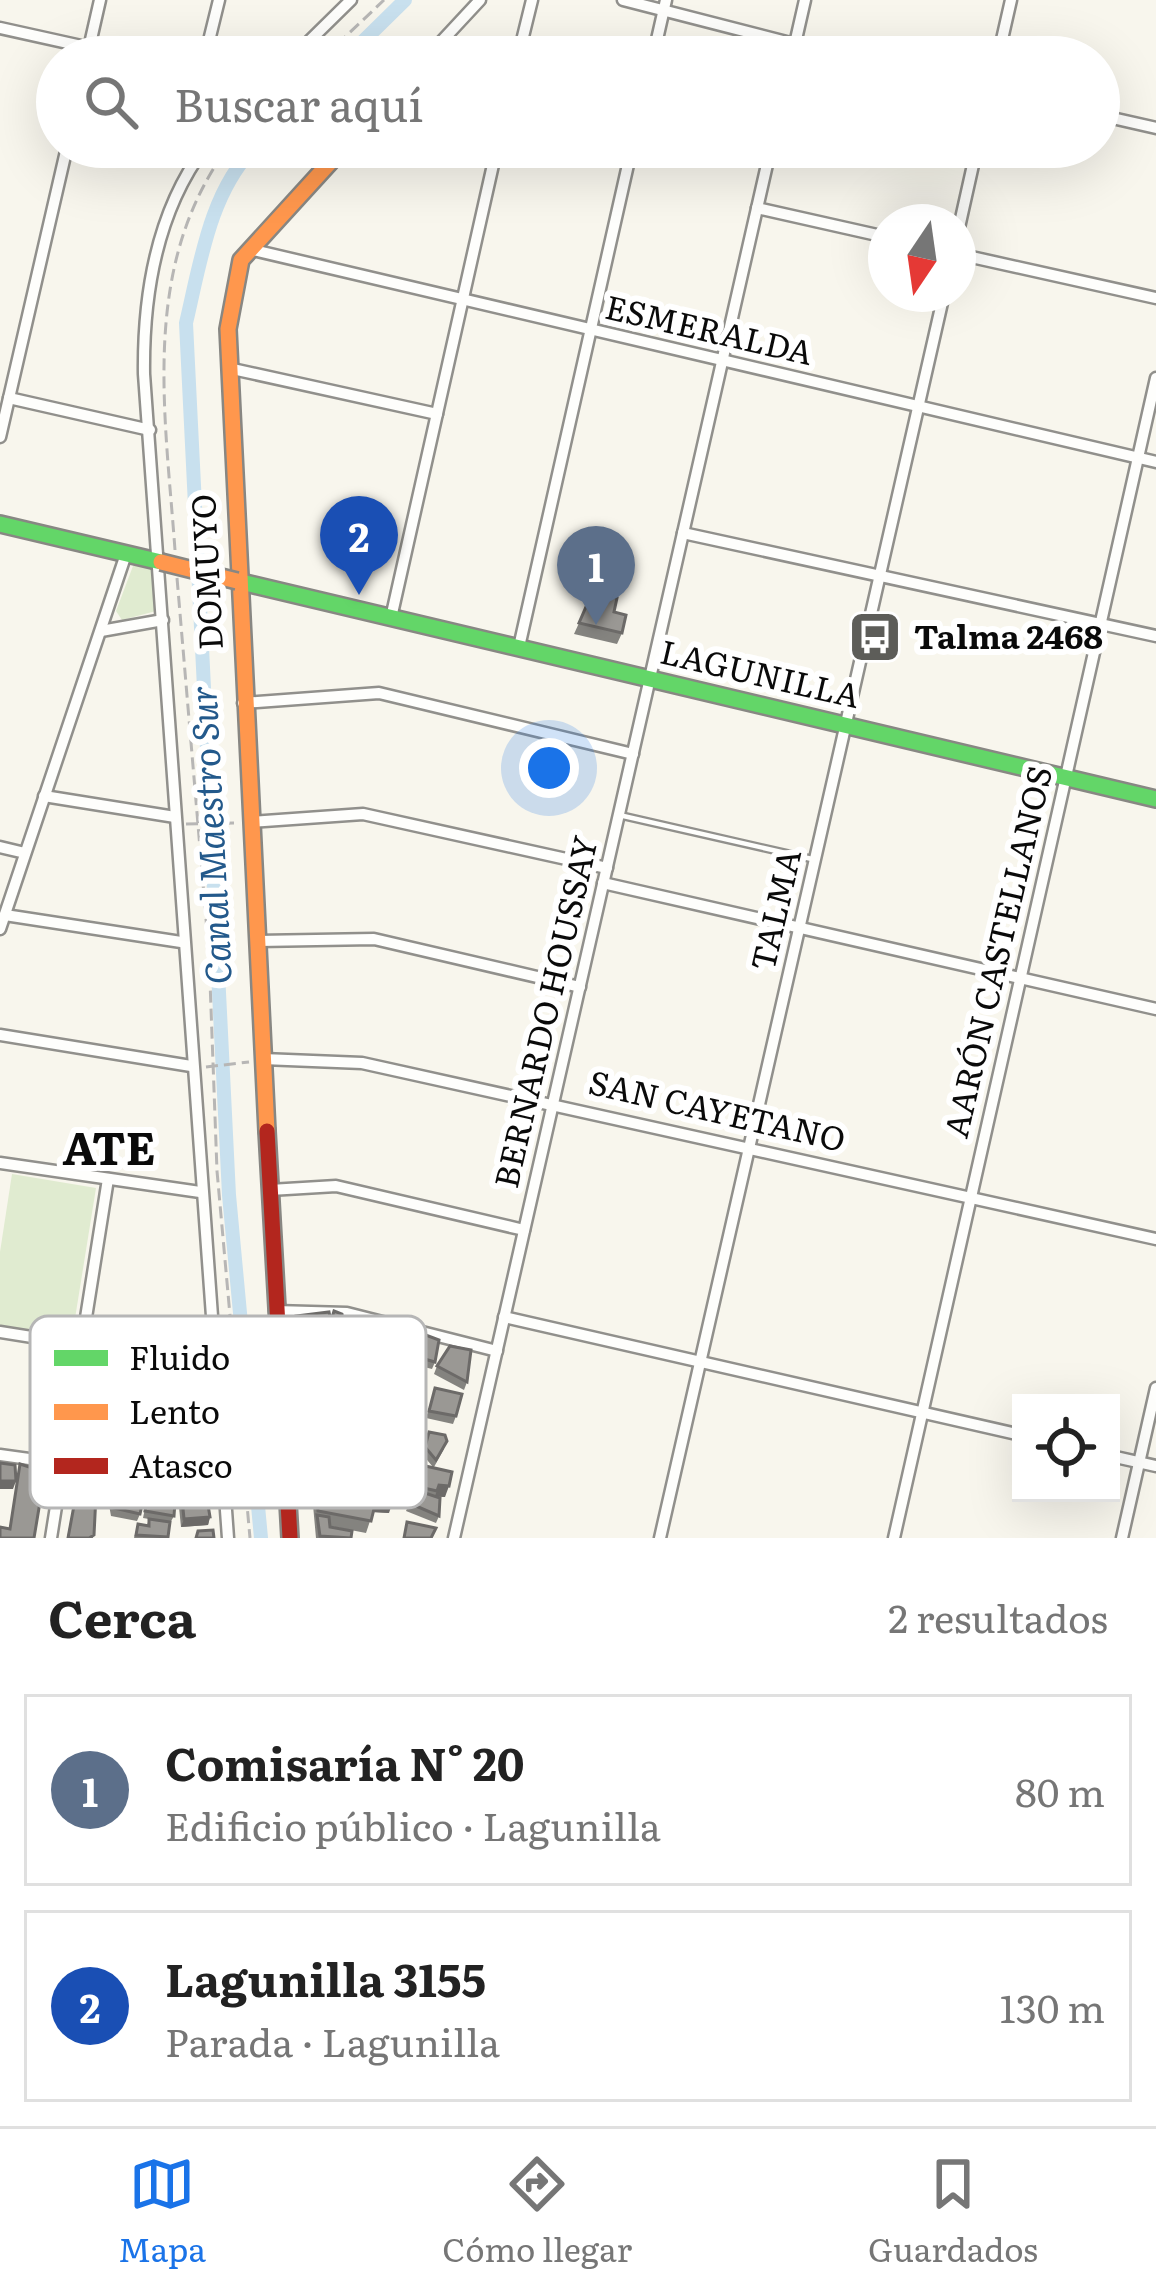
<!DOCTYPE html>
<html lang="es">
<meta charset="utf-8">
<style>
body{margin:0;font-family:Literata,serif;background:#f6f6f6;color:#222}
.controls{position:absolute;right:36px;bottom:36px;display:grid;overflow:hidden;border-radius:0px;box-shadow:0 12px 48px #0002}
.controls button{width:108px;height:108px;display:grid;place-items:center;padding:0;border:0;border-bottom:3px solid #e0e0e0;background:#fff;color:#222;font:60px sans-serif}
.compass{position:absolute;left:868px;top:204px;width:108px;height:108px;border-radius:50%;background:#fff;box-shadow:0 12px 48px #0002;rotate:193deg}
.you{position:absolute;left:549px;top:768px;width:42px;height:42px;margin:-30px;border:9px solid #fff;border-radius:50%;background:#1a73e8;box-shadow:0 0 0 18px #1a73e833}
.badge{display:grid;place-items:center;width:78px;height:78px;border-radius:50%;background:#1a73e8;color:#fff;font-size:39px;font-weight:700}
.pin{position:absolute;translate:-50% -99px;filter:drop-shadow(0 3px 6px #0008)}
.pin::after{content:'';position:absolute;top:63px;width:42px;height:36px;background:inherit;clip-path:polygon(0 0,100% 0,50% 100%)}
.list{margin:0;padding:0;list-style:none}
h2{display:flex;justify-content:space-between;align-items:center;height:156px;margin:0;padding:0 48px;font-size:51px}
h2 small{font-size:39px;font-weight:400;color:#767676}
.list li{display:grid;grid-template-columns:78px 1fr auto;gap:36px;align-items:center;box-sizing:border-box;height:192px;margin:0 24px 24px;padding:0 24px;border:3px solid #e0e0e0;border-radius:0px}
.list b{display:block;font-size:45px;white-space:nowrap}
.list p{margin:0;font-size:39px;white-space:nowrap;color:#767676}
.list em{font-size:39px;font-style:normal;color:#767676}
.icon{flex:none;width:66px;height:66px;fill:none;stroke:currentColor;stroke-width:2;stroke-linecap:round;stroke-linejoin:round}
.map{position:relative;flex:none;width:1156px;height:1538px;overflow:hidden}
.search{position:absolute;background:#fff;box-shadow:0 12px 48px #0002;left:36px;right:36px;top:36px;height:132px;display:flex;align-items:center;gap:30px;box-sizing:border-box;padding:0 42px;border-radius:66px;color:#767676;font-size:45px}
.sheet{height:588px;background:#fff}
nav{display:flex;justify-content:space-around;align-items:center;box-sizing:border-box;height:168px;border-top:3px solid #e0e0e0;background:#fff;font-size:33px;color:#767676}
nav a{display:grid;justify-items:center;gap:6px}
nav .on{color:#1a73e8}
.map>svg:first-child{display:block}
.green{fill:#e0ebd0}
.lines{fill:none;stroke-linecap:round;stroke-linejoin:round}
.canal{stroke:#c8e0ee;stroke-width:14}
.lane-casing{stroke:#91908c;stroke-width:9}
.street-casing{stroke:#91908c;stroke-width:15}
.fast-casing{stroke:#888783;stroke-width:20}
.slow-casing{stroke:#888783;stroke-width:20}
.jam-casing{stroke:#888783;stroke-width:20}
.path{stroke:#b7b6b5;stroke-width:3;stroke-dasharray:12 6;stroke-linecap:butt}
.lane{stroke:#fefefc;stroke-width:4.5}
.street{stroke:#fefefc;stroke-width:10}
.fast{stroke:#63d668;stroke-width:15}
.slow{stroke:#ff974d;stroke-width:15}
.jam{stroke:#b3261e;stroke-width:15}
.slow-bridge-casing{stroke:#888783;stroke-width:20;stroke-linecap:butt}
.slow-bridge{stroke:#ff974d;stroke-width:15}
.wall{fill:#84837f}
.shaded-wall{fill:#6c6a68}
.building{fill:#9a9894;stroke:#6c6a68;stroke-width:3}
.labels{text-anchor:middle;stroke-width:12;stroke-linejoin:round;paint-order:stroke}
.street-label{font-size:33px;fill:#0a0a0a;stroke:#fff}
.poi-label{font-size:33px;font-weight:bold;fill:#0a0a0a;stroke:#fff;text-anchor:start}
.water-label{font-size:36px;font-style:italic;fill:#23598b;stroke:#fff}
.district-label{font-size:45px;font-weight:bold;fill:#0a0a0a;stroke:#fff}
.key{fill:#fff;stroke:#b6b6b6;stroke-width:3}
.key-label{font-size:33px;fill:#0a0a0a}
</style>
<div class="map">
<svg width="1156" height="1538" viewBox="0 0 1156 1538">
<rect width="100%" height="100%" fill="#f8f6ed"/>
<!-- green -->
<g class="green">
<polygon points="139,564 155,571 156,611 122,620 116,611 133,566"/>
<polygon points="12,1174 96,1188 72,1337 0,1325 0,1252"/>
</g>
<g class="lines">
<!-- canal -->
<g class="canal">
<polyline points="347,57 405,0"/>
<path d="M255 147C210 191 200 264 186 323L229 1195 261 1538"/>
</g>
<!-- lane casing -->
<g class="lane-casing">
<polyline id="lane" points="619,815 812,859"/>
</g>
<!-- street casing -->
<g class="street-casing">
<g id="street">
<polyline points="623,0 845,57"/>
<polyline points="0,28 131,57"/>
<polyline points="87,57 100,0"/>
<polyline points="205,57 219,0"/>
<polyline points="293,57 351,0"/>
<polyline points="427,57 480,0"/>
<polyline points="518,57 532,0"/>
<polyline points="653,57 666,0"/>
<polyline points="792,57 805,0"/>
<polyline points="998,57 1011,0"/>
<polyline points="1099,115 1156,128"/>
<path d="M205 147C157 211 143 296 144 374L228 1538"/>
<polyline points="757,208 886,237"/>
<polyline points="958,232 977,147"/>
<polyline points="249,249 1156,462"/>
<polyline points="958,254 1156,298"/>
<polyline points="228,368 437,414"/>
<polyline points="9,398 150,430"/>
<polyline points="0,437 67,147"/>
<polyline points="683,533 1156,636"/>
<polyline points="391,618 497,147"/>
<polyline points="101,631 163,620"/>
<polyline points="519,647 632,147"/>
<polyline points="243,703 379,693 633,754"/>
<polyline points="44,796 175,817"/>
<polyline points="250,822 363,814 607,868"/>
<polyline points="0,847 25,853"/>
<polyline points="603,883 1156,1009"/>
<polyline points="5,915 181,942"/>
<polyline points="0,929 126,554"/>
<polyline points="258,941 374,939 580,987"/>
<polyline points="0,1035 191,1066"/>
<polyline points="263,1059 362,1063 1156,1239"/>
<polyline points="0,1163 200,1192"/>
<polyline points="270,1190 336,1186 524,1230"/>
<polyline points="275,1311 347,1313 497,1351"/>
<polyline points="504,1317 1021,1435"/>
<polyline points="0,1332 214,1366"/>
<polyline points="0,1455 224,1486"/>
<polyline points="1111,1456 1156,1466"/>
<polyline points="51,1538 108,1179"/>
<polyline points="454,1538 771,147"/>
<polyline points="660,1538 944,294"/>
<polyline points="894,1538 1156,378"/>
<polyline points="1122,1538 1156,1388"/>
</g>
</g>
<!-- fast casing -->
<g class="fast-casing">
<g id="fast">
<polyline points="0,524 161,562"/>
<polyline points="237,581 1156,799"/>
</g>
</g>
<!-- slow casing -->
<g class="slow-casing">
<polyline id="slow" points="267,1131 228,329 241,260 344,147"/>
</g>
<!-- jam casing -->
<g class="jam-casing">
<polyline id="jam" points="267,1131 290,1538"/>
</g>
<!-- path -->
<g class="path">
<polyline points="324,57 384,0"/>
<path d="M175 550C165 411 140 267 228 147"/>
<polyline points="177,578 209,954 217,1171 250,1538"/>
<polyline points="186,824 236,823"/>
<polyline points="206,1067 249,1062"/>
<polyline points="224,1328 262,1324"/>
</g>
<!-- lane -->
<use href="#lane" class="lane"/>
<!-- street -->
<use href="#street" class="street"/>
<!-- fast -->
<use href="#fast" class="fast"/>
<!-- slow -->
<use href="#slow" class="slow"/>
<!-- jam -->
<use href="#jam" class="jam"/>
<!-- slow-bridge casing -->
<g class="slow-bridge-casing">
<polyline id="slow-bridge" points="161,562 237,581"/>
</g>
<!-- slow-bridge -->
<use href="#slow-bridge" class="slow-bridge"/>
</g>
<!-- wall -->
<g class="wall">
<polygon points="614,612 622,633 617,644 574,634 579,623"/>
<polygon points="296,1316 331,1320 342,1336 324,1338 322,1336 326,1360 323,1368 299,1364 293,1324"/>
<polygon points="360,1335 435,1362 432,1369 420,1366 417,1389 400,1390 389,1383 393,1369 411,1370 385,1355 371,1351 369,1356 353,1348 345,1352 340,1345 343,1337"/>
<polygon points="437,1366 467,1382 464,1390 434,1374"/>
<polygon points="435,1388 456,1416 453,1424 426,1418"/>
<polygon points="429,1432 444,1449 434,1467 445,1497 436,1497 439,1516 436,1523 406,1511 412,1497 371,1488 381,1456 433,1467 422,1454"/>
<polygon points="313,1463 339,1473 338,1489 365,1492 389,1513 373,1512 366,1533 330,1526 351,1538 316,1538 311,1483 315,1472 320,1484 324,1472 311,1470"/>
<polygon points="80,1473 140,1514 137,1521 111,1516 109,1505 96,1503 93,1538 67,1538"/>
<polygon points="150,1484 174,1516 170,1523 167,1538 134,1538 138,1524 147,1525 149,1519 143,1518"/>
<polygon points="181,1489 210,1517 208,1525 181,1527 178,1497"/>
</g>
<!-- shaded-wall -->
<g class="shaded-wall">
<polygon points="345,1329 342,1336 324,1338 326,1330"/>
<polygon points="419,1381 417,1389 400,1390 402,1382"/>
<polygon points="313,1463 342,1465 339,1473 311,1470"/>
<polygon points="0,1481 16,1481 13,1489 0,1489"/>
<polygon points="439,1485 449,1486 445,1497 435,1496"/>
<polygon points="96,1495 112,1497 109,1505 93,1503"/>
<polygon points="376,1501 393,1501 389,1513 372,1512"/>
<polygon points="210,1517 208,1525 181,1527 184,1519"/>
</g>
<!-- building -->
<g class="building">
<polygon points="592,593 617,598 614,612 626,615 622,633 579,623"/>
<polygon points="334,1311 342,1314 345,1329 326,1330 320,1324 326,1360 302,1356 296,1316 329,1312 331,1321"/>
<polygon points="368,1320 390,1331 410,1329 439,1340 435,1362 421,1358 420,1343 419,1381 402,1382 392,1375 393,1369 411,1371 417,1365 388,1347 374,1344 372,1349 356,1340 348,1345 343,1337 356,1331 360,1335"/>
<polygon points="450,1346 471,1350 467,1382 437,1366"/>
<polygon points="435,1388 462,1394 456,1416 429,1411"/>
<polygon points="429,1432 445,1435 447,1441 436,1460 425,1447"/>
<polygon points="381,1456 452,1472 449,1486 439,1485 437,1491 375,1477"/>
<polygon points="0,1463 15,1465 16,1481 0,1481"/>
<polygon points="20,1464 45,1472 34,1538 0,1538 0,1527 10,1529"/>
<polygon points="315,1472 322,1487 393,1495 393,1501 376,1501 371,1521 318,1511"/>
<polygon points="80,1473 146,1487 140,1514 114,1508 112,1497 96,1495 94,1535 89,1538 68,1538"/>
<polygon points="150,1484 176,1489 174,1516 145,1511"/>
<polygon points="181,1489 206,1493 210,1517 184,1519"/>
<polygon points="416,1490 440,1498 439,1516 409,1503"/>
<polygon points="317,1515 329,1517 330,1527 352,1531 351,1538 320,1536"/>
<polygon points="149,1519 170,1522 168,1537 136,1535 138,1524 149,1526"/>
<polygon points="407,1522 436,1528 431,1538 404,1538"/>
<polygon points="213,1530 214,1538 196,1538 198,1531"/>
</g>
<!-- icons -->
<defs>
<g id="bus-square" transform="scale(2.7)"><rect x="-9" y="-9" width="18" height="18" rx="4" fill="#5d5d59" stroke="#fff"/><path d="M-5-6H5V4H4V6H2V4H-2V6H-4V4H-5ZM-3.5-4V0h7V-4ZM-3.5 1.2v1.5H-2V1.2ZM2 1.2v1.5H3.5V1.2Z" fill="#fff"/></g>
</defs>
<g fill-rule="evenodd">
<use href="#bus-square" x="875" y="637"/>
</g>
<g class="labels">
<!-- street labels -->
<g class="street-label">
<text transform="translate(709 330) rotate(13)" y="12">ESMERALDA</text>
<text transform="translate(207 572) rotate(-93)" y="12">DOMUYO</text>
<text transform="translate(760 674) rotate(13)" y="12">LAGUNILLA</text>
<text transform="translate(776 910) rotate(-77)" y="12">TALMA</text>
<text transform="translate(998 952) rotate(-77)" y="12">AARÓN CASTELLANOS</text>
<text transform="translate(546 1012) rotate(-77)" y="12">BERNARDO HOUSSAY</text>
<text transform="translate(717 1111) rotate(13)" y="12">SAN CAYETANO</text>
</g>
<!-- poi labels -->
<g class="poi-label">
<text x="914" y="649">Talma 2468</text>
</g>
<!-- water labels -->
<g class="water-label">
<text transform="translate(211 835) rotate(-93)" y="13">Canal Maestro Sur</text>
</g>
<!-- district labels -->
<g class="district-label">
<text x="109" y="1165">ATE</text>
</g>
</g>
<!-- legend -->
<rect x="30" y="1316" width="396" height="192" rx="18" class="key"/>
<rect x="54" y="1350" width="54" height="16" fill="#63d668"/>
<rect x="54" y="1404" width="54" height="16" fill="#ff974d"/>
<rect x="54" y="1458" width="54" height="16" fill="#b3261e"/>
<g class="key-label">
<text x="129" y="1370">Fluido</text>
<text x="129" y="1424">Lento</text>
<text x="129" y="1478">Atasco</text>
</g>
</svg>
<div class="controls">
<button><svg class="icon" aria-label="locate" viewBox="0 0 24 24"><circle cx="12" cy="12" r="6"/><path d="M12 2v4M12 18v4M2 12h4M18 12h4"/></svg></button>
</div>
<svg class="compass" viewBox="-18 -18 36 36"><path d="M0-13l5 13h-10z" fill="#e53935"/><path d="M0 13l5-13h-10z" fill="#767676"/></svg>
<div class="you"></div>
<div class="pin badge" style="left:596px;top:625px;background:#5c6f8a">1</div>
<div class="pin badge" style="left:359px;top:595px;background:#1a4fb4">2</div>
<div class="search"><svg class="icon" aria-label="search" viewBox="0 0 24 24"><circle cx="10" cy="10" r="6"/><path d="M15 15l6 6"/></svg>Buscar aquí</div>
</div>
<section class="sheet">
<h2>Cerca<small>2 resultados</small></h2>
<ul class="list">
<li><span class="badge" style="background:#5c6f8a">1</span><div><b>Comisaría N° 20</b><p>Edificio público · Lagunilla</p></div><em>80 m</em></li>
<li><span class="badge" style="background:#1a4fb4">2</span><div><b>Lagunilla 3155</b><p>Parada · Lagunilla</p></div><em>130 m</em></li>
</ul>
</section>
<nav>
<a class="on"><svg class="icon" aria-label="map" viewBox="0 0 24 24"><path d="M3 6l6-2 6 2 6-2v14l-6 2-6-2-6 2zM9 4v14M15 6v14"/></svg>Mapa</a>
<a><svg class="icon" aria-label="directions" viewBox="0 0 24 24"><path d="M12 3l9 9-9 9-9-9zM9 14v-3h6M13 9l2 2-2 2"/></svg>Cómo llegar</a>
<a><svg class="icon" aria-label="saved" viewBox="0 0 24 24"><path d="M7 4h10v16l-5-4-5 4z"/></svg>Guardados</a>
</nav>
